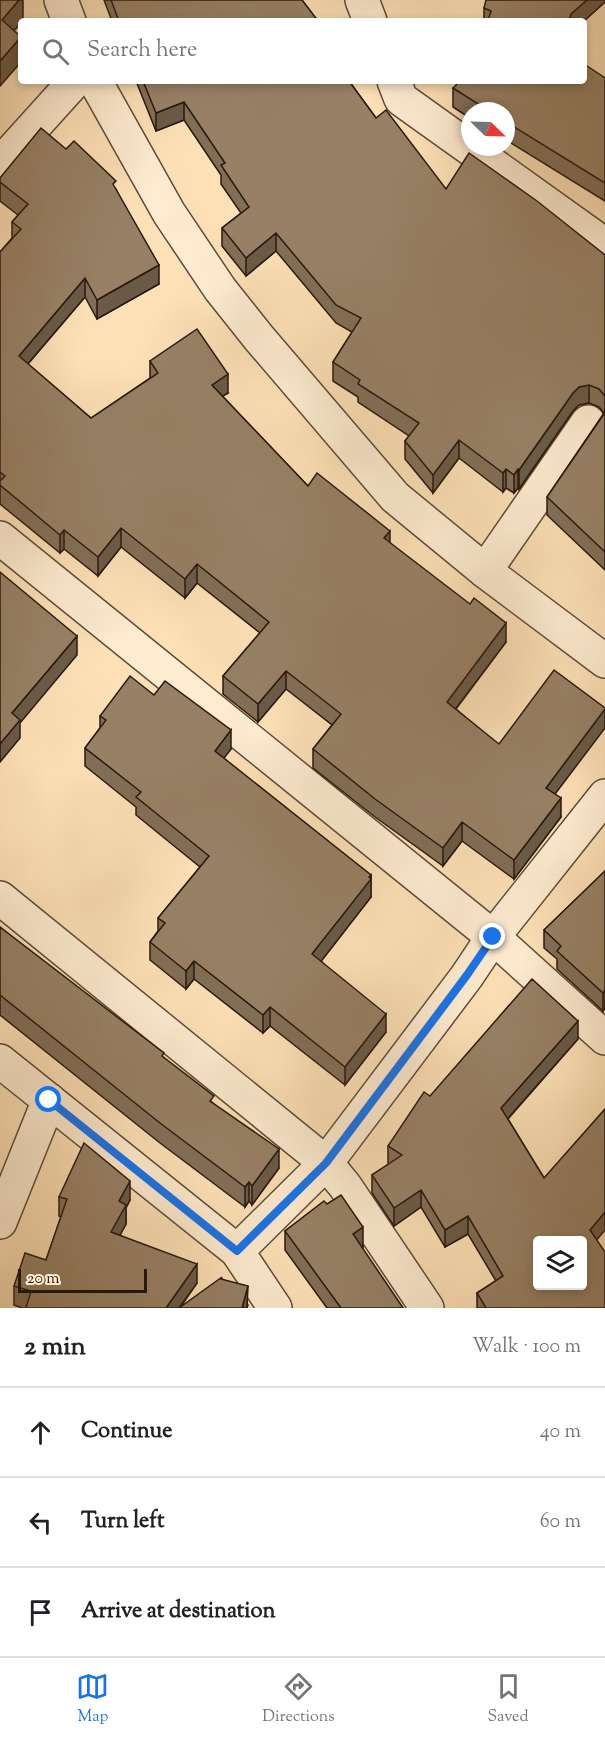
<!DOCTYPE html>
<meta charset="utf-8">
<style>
body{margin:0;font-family:"Sorts Mill Goudy",serif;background:#f2f2f2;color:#202124}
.controls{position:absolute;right:18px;bottom:18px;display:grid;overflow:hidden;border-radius:6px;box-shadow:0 3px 9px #0003}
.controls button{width:54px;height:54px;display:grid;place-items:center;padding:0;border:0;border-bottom:2px solid #e0e0e0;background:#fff;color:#202124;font:30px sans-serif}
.compass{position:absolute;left:461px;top:102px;width:54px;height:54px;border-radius:50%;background:#fff;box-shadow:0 3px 9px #0003;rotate:113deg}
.scale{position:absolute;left:18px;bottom:15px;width:129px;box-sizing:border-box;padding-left:6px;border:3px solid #28190e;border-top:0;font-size:16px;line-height:21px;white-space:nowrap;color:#28190e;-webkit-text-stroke:4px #feebd0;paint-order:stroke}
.stop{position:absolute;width:18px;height:18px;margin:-14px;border:4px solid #1a73e8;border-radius:50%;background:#fff}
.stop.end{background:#1a73e8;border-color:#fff;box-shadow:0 2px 6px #0008}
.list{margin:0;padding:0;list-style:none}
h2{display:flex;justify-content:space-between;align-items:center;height:78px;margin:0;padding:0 24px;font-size:26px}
h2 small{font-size:20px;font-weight:400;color:#757577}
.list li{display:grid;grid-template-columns:39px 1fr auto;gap:18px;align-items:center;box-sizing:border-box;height:90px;padding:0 24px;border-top:2px solid #e0e0e0}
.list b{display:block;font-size:22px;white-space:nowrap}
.list em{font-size:20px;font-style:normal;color:#757577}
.icon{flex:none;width:33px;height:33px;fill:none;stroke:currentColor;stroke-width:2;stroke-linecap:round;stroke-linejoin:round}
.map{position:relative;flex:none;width:605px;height:1308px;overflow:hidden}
.search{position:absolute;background:#fff;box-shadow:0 3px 9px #0003;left:18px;right:18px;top:18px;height:66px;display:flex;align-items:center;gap:15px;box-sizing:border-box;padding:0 21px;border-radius:6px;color:#757577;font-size:22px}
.sheet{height:348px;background:#fff}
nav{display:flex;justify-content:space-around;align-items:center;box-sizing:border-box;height:84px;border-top:2px solid #e0e0e0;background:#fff;font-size:16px;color:#757577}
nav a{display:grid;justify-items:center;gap:3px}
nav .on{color:#1a73e8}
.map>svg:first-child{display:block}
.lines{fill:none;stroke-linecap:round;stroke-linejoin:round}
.minor-casing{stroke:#5d4b38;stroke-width:36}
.minor{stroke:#feebd0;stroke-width:33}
.wall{fill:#826e57;stroke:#28190e;stroke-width:1.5}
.shaded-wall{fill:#6a5a47;stroke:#28190e;stroke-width:1.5}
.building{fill:#978065;stroke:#28190e;stroke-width:1.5;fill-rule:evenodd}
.route{stroke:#1a73e8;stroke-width:8}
</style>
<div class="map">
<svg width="605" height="1308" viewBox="0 0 605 1308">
<rect width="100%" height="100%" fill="#fde0b6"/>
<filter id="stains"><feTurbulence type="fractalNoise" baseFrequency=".00333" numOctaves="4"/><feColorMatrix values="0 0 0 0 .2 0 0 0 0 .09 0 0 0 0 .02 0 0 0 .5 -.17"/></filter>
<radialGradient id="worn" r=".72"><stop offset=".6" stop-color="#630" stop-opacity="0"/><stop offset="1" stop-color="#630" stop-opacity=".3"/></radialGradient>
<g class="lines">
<!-- minor casing -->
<g class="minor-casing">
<g id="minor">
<polyline points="61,0 69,21"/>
<polyline points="362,0 370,21"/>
<polyline points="95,81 169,213 220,289 259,338 395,497 485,571 605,661"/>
<polyline points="394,81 401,99 605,245"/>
<polyline points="0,164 75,81"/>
<polyline points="0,538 493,937 605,1038"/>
<polyline points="485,571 588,422"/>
<polyline points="0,898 326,1163 345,1186 427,1308"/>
<polyline points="0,1061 237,1251 275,1308"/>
<polyline points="0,1222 49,1100"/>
<polyline points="237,1251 326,1163 467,976 493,937 605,796"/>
</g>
</g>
<!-- minor -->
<use href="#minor" class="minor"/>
</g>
<!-- wall -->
<g class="wall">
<polygon points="104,0 302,0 318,21 112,21"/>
<polygon points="605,2 584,21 484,21 484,8"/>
<polygon points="605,78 605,201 506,140 506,111 470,111 470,118 453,107 453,88"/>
<polygon points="136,81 349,81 376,118 446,189 605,255 605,570 547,515 547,497 604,413 599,407 589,403 579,405 573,411 519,489 518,488 514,493 506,488 503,492 459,458 433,493 405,459 405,441 409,436 358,402 358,397 333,381 333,362 352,332 336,323 276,251 246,276 222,246 222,228 241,213 221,184 221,175 184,120 156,131"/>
<polygon points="0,178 116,189 159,284 97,319 85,297 28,364 91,418 150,378 150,361 228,393 222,396 308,486 390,543 506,642 456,709 555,794 561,817 514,879 462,841 443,866 375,817 313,768 313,749 332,725 286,689 258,722 223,694 223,676 260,633 197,583 185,598 121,547 98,576 64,549 60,553 0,504 0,252 12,238 12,222 18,215 0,201"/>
<polygon points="154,695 231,749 223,758 371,875 371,897 321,961 386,1032 345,1085 270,1026 263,1033 194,979 186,989 150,960 150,942 158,931 158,918 200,867 136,815 136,807 85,766 85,748 100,728 100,716"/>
<polygon points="605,871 605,1008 603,1011 557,969 557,959 544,948 544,930"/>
<polygon points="0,927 164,1058 214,1104 279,1168 252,1205 249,1201 245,1207 160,1143 0,1015"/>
<polygon points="578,1039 508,1119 544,1178 596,1240 605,1308 477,1308 477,1293 496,1281 468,1234 445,1247 421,1207 394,1226 372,1193 372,1175 389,1164 388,1163 388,1146 430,1096"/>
<polygon points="59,1197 130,1200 126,1208 126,1224 120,1235 197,1283 180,1308 222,1279 248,1305 247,1308 22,1308 14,1305 14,1286 46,1260 61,1217 59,1216"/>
<polygon points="327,1204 363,1247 362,1248 403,1308 327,1308 285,1250 285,1231"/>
</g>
<!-- shaded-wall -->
<g class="shaded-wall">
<polygon points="19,0 23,0 23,20 21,21 21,23 2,44 2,20"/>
<polygon points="587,0 605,0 605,2 584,21 569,21 571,14"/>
<polygon points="21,37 21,62 0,86 0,61"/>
<polygon points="184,102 184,120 156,131 156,113"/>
<polygon points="276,233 276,251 246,276 246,258"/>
<polygon points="159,265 159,284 97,319 97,300"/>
<polygon points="85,278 85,297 19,374 19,356"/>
<polygon points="228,374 228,393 212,403 212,385"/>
<polygon points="589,385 589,403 579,405 573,411 519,489 519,470 573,393 579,387"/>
<polygon points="459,440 459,458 433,493 433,475"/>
<polygon points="506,469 506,488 503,492 503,473"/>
<polygon points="518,469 518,488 514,493 514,475"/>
<polygon points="121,528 121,547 98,576 98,557"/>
<polygon points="64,530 64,549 60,553 60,535"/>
<polygon points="390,531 390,549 384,538"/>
<polygon points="197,564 197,583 185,598 185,579"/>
<polygon points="506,623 506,642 447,720 447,702"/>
<polygon points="77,636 77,655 20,723 20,738 0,762 0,744 12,713"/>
<polygon points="286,671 286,689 258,722 258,704"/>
<polygon points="605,709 605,728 546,806 546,788"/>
<polygon points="231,730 231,749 215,770 215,751"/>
<polygon points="561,798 561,817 514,879 514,860"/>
<polygon points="462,822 462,841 443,866 443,848"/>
<polygon points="371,875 371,897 312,973 312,954"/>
<polygon points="194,961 194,979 186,989 186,971"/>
<polygon points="605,990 605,1008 603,1011 603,993"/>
<polygon points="270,1007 270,1026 263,1033 263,1015"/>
<polygon points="386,1014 386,1032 345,1085 345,1067"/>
<polygon points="578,1021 578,1039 501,1126 501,1108"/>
<polygon points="279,1149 279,1168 252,1205 252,1186"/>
<polygon points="130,1181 130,1200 126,1208 126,1224 111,1251 111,1232 119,1201"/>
<polygon points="249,1182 249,1201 245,1207 245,1187"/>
<polygon points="421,1190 421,1207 394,1226 394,1208"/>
<polygon points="605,1212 605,1230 590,1248 590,1230"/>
<polygon points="468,1216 468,1234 445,1247 445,1230"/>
<polygon points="363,1227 363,1247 353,1254 353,1234"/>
<polygon points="197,1264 197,1283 179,1308 166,1308"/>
<polygon points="248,1286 247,1308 242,1308"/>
</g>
<!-- building -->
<g class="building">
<polygon points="0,0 19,0 2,20 21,37 0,61"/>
<polygon points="111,0 302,0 318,21 119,21"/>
<polygon points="486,0 587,0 571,14 569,21 488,21 491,11 484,8"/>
<polygon points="584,64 605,78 605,183 506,122 506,111 489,111 453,88 460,81 584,81"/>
<polygon points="143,81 349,81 376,118 386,110 446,189 469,153 537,201 605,255 605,396 599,389 589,385 579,387 573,393 519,470 518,469 514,475 506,469 503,473 459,440 433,475 405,441 419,423 358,384 360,380 333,362 361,318 336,305 276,233 246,258 222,228 249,207 221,165 225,163 184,102 156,113"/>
<polygon points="41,128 66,149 74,141 116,181 113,184 159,265 97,300 85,278 19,356 91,418 158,373 150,361 197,329 228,374 212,385 308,486 317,473 390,531 384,538 470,604 474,598 506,623 447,702 499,744 554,670 605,708 605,709 546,788 561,798 514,860 462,822 443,848 375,799 313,749 341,714 286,671 258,704 223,676 269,622 197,564 185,579 121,528 98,557 64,530 60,535 0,485 0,481 5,476 0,472 0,252 21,229 12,222 28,204 0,182 0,178"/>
<polygon points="605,410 605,552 547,497 604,414"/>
<polygon points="0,572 77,636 12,713 20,720 0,744"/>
<polygon points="130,676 154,695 165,681 231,730 215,751 371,875 369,877 371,879 312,954 386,1014 345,1067 270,1007 263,1015 194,961 186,971 150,942 165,923 158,918 209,856 136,797 141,792 85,748 106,720 100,716"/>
<polygon points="605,871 605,990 603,993 557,951 561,946 544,930"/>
<polygon points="0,927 164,1053 162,1056 214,1096 210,1101 279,1149 252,1186 249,1182 245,1187 160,1123 0,995"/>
<path d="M532 979 578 1021 501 1108 544 1178 605 1109V1212L590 1230 605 1252V1308H486L477 1293 503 1276 468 1216 445 1230 421 1190 394 1208 372 1175 402 1155 388 1146 424 1092 430 1096ZM537 1240H582V1286H537Z"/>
<polygon points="84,1143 130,1181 119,1201 126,1205 111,1232 197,1264 166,1308 26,1308 31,1291 14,1286 25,1253 46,1260 67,1199 59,1197"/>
<polygon points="341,1195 363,1227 353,1234 403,1308 341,1308 285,1231 324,1201 327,1204"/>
<polygon points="222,1277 221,1279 248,1286 242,1308 179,1308"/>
</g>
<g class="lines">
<!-- route -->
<polyline class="route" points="49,1100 237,1251 326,1163 467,975 493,937"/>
</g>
<rect width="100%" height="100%" filter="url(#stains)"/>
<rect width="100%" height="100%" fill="url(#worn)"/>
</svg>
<div class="controls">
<button><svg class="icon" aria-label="layers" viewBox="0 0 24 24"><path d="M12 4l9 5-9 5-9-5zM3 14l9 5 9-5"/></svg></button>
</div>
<svg class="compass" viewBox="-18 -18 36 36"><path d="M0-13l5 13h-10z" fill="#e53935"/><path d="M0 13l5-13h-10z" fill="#757577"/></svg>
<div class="scale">20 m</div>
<div class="stop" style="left:49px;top:1100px"></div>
<div class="stop end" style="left:493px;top:937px"></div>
<div class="search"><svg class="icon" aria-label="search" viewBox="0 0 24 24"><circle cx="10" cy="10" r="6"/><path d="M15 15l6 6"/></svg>Search here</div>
</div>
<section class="sheet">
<h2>2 min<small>Walk · 100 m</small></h2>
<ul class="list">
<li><svg class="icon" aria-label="ahead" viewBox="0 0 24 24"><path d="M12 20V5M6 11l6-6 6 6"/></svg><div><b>Continue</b></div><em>40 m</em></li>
<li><svg class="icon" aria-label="left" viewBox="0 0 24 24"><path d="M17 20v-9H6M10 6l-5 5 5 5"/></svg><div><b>Turn left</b></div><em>60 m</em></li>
<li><svg class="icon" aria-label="arrive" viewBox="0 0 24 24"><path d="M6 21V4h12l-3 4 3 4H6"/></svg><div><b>Arrive at destination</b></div></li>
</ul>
</section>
<nav>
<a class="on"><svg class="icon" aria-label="map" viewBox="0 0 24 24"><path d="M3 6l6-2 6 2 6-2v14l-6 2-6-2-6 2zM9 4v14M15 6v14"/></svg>Map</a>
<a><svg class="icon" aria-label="directions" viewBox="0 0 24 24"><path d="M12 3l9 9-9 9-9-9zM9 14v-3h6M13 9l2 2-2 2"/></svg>Directions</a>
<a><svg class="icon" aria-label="saved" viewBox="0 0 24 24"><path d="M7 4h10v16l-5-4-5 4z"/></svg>Saved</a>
</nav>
